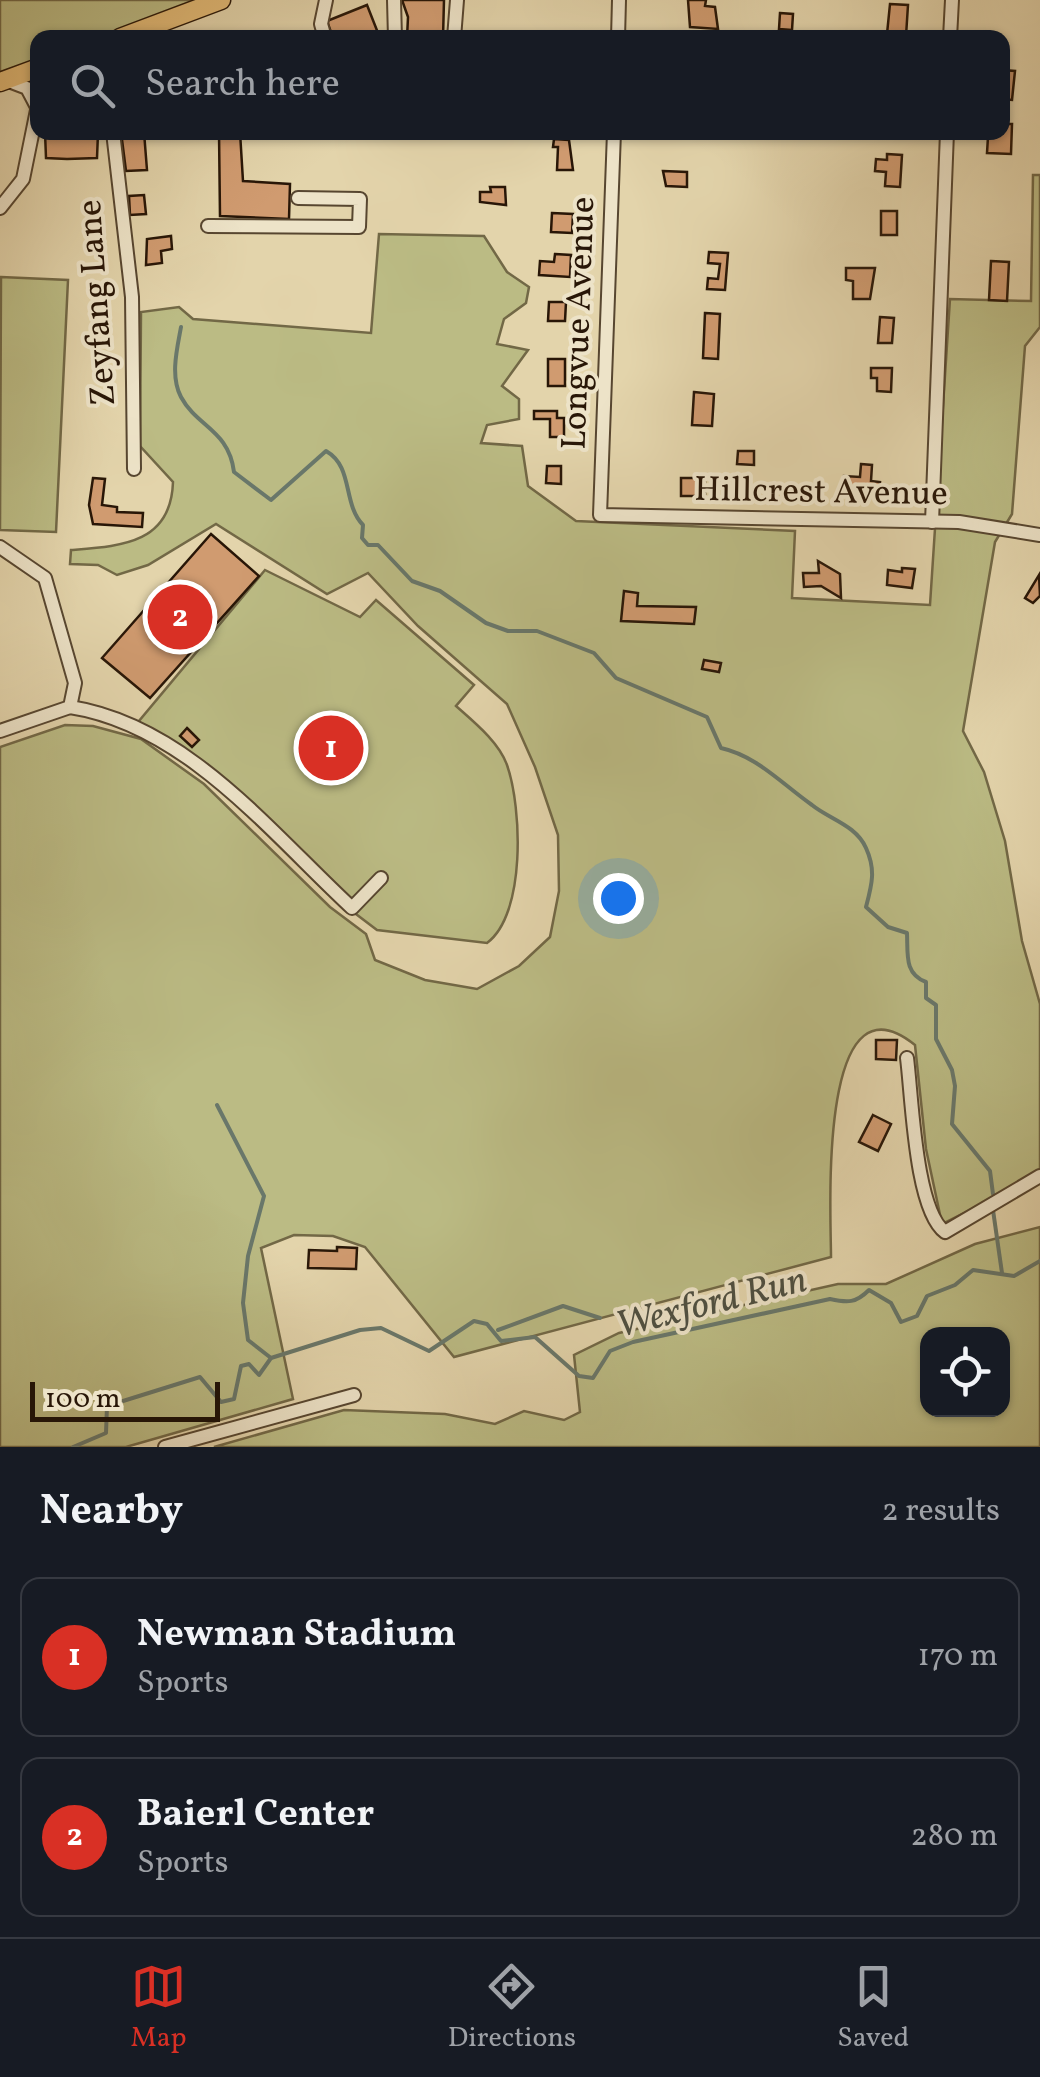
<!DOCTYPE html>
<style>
body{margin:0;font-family:Vollkorn,serif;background:#242831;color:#f1f3f6}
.controls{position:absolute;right:30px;bottom:30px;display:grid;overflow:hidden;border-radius:20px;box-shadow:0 2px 8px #0004}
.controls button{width:90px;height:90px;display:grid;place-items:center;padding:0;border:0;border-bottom:2px solid #363941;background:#171b24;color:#f1f3f6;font:50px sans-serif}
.scale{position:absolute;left:30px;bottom:25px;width:190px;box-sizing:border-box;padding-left:10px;border:5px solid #281607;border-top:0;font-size:28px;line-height:35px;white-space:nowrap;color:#281607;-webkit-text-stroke:8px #ede3c8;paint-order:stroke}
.you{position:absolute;left:618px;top:898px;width:35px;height:35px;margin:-25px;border:8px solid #fff;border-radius:50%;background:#1a73e8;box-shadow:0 0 0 15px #1a73e833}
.badge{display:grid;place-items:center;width:65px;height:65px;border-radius:50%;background:#d93025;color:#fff;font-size:32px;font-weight:700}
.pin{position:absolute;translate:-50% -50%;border:5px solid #fff;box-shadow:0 2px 10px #0006}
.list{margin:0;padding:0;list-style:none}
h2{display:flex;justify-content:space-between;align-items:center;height:130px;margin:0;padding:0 40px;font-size:42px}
h2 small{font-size:32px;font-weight:400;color:#9ea1a6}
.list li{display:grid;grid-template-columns:65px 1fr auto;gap:30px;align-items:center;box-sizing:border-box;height:160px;margin:0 20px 20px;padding:0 20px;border:2px solid #363941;border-radius:20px}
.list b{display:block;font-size:38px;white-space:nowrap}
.list p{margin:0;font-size:32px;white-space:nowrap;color:#9ea1a6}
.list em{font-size:32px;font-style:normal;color:#9ea1a6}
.icon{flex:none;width:55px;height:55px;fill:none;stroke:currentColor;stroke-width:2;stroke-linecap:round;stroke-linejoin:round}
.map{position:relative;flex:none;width:1040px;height:1447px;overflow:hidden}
.search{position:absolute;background:#171b24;box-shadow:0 2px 8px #0004;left:30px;right:30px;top:30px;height:110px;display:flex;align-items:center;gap:25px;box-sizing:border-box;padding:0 35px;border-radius:20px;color:#9ea1a6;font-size:38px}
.sheet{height:490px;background:#171b24}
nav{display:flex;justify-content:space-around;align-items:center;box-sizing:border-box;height:140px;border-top:2px solid #363941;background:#171b24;font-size:28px;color:#9ea1a6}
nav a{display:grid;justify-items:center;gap:5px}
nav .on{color:#d93025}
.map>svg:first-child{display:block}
.green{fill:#bbbb84;stroke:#726846;stroke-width:2.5;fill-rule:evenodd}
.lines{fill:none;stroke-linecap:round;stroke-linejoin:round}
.stream{stroke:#69776a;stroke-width:4}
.building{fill:#d09b70;stroke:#281607;stroke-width:2.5}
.minor-casing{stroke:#574630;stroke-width:16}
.highway-casing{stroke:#281607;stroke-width:21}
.minor{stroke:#ede3c8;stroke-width:12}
.highway{stroke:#e2ba76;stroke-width:18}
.labels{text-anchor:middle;stroke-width:8;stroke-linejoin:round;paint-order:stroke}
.street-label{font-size:35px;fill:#281607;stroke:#ede3c8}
.water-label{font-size:38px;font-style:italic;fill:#4e4f41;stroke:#ede3c8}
</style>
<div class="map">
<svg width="1040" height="1447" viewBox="0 0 1040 1447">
<rect width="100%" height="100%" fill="#e3d4ab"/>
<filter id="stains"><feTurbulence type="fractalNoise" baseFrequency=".002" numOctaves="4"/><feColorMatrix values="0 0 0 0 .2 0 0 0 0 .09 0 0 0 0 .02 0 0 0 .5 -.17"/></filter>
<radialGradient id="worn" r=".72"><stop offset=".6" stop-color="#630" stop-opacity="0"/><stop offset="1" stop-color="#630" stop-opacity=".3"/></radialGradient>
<!-- green -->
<g class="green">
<polygon points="0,0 221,0 120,37 38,38 37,68 0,82"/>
<path d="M1033 175H1040V327L1025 346 1012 514 995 542 963 731 984 772 1005 841 1022 941 1040 1004V1175L942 1224 926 1149 915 1045C817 966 831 1215 831 1257L454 1357 365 1247 333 1236 294 1235 261 1248 293 1399 126 1447H0V747L65 725 93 726 141 739 204 784 330 907 366 934 375 960 425 980 477 989 519 966 550 937 559 891 558 835 535 767 507 704 418 626 368 573 327 594 216 524 148 565 117 575 98 565 70 564 71 550C121 546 171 544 173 482L140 446 141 312 179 307 193 319 371 333 379 234 484 236 507 272 529 287 526 303 504 319 497 344 528 350 502 386 519 399V419L487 425 481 443 522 446 528 486 576 521 795 531 792 598 930 605 950 299 1031 301Z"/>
<polygon points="1,277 68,280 56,532 0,530"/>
<path d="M265 570 360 617 376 600 474 685 456 706C474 722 499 742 507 765 522 808 526 914 487 943L377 930 323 889 202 769 134 727Z"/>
<path d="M1040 1227V1447H214L344 1410 445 1414 495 1424 524 1411 564 1420 580 1412 574 1355 619 1333 838 1284H886L975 1244ZM928 1334H1002V1410H928Z"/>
</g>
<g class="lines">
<!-- stream -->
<g class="stream">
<path d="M181 327C177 349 170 376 181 397 197 427 229 430 234 472L271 500 326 451C354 467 342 503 363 525L362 538 368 545H378L412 581 440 591 486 623 508 631H537L594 653 616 678 707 717 721 748C757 756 782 784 812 805 829 819 856 825 866 848 876 870 872 884 866 907L888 927 907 933C908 954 904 974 926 982V998L936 1005V1039L952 1070 955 1086 952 1124 990 1171 993 1194"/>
<polyline points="217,1105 264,1196 248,1256 243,1303 248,1340 271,1358"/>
<polyline points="993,1210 1002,1273"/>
<polyline points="498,1330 563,1306 600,1318"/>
<path d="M73 1447 106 1433 107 1406 200 1377 221 1402 234 1399 241 1366 249 1364 259 1375 271 1358 360 1330 381 1328 429 1351 474 1321 487 1324 501 1341 535 1337 579 1376 593 1378 610 1351 633 1342 830 1299C848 1303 856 1303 869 1290L891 1303 901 1322 917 1316 927 1296 955 1285 973 1270 1014 1276 1040 1261"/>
</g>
</g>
<!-- building -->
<g class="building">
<polygon points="402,0 444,0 443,38 407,38 408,17"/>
<polygon points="688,0 706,0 705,6 715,7 718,29 690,27"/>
<polygon points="890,4 908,5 906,36 887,34"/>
<polygon points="367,5 378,33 333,38 327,21"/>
<polygon points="780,13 793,14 792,30 779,29"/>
<polygon points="1002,70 1015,71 1012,100 1002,99"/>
<polygon points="1002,124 1012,124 1011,154 987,153 988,137 1002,132"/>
<polygon points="45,132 105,132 105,134 98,133 97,158 67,159 46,158"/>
<polygon points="121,132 144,132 147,170 126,171"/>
<polygon points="219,132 240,132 243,181 290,184 289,219 220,216"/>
<polygon points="554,139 569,140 573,170 557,170 558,147 553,147"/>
<polygon points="887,154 902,155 900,187 885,186 886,172 875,171 876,159 887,160"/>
<polygon points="663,171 687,172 687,187 666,186"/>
<polygon points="490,187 505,187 506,205 480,202 480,192 491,192"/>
<polygon points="144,195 146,214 130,215 129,196"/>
<rect x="881" y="211" width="16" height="24"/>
<polygon points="552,213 573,214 572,233 551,232"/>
<polygon points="171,236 172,249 161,251 162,263 146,265 147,239"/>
<polygon points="709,252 728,253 725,290 707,289 708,278 718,279 720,264 708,263"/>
<polygon points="555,254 571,255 570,277 539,275 540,261 554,262"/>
<polygon points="991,261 1009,262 1007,301 989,300"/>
<polygon points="846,268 875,268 870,299 853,299 853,281 846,280"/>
<polygon points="549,302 566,302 565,321 548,321"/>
<polygon points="705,313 720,314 718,359 703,358"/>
<polygon points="880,317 894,318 892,343 878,343"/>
<rect x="548" y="359" width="17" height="27"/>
<polygon points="871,368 892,368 891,392 877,391 877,378 871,378"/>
<polygon points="694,392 714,394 712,426 692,425"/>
<polygon points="534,411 557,411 557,418 564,418 564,437 550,437 550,419 534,419"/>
<polygon points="738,451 754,451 754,465 737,464"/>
<polygon points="861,464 872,465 871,481 880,482 879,492 843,493 844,476 860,477"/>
<polygon points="547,466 561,466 561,484 546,483"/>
<polygon points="93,478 105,479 102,505 117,507 117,512 143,513 142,527 93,524 89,505"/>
<rect x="681" y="478" width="24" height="18"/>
<polygon points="211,534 259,576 150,698 102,658"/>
<polygon points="818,561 840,574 841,598 821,586 804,587 803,573 819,573"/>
<polygon points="902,568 915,569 912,588 887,585 888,570 902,572"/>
<polygon points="1039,575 1040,596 1033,603 1025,598"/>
<polygon points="624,591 638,593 637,606 696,607 694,624 621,621"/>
<polygon points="704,660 721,663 719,672 702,669"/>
<polygon points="187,728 199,740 192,747 180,736"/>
<polygon points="876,1040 897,1040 896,1060 876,1059"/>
<polygon points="873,1115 891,1124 878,1151 859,1142"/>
<polygon points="337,1247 357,1248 356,1269 308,1268 309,1250 337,1251"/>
</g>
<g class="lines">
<!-- minor casing -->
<g class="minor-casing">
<g id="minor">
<polyline points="394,0 395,38"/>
<polyline points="325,38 321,24 326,0"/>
<polyline points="454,38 457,0"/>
<polyline points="618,38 619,0"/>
<polyline points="950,38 952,0"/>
<polyline points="6,80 27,88 37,107"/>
<polyline points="113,132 132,297 134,469"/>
<polyline points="614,132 600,515 959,522 1040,535"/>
<polyline points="0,208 23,179 38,105"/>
<polyline points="208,226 359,227 360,199 298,198"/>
<polyline points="932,522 947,132"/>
<polyline points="0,547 45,578 75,683 70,707 0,731"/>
<path d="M70 707C186 725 270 832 352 908L381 878"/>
<path d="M907 1058C912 1096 915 1210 945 1232L1040 1176"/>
<polyline points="165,1447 354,1395"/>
</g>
</g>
<!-- highway casing -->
<g class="highway-casing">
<g id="highway">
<polyline points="120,38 221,0"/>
<polyline points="0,82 38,68"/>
</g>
</g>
<!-- minor -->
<use href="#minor" class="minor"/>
<!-- highway -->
<use href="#highway" class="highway"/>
</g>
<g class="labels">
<!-- street labels -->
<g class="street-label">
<text transform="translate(95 303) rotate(-94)" y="12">Zeyfang Lane</text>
<text transform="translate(577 323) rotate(-88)" y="12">Longvue Avenue</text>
<text transform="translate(821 490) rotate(1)" y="12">Hillcrest Avenue</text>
</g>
<!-- water labels -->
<g class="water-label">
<text transform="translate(711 1301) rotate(-14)" y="13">Wexford Run</text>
</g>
</g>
<rect width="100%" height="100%" filter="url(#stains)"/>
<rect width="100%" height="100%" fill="url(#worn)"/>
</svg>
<div class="controls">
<button><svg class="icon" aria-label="locate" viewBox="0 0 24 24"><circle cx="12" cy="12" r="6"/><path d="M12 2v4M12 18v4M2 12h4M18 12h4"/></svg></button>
</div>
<div class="scale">100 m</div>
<div class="you"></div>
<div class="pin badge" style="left:331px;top:748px">1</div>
<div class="pin badge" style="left:180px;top:617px">2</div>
<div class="search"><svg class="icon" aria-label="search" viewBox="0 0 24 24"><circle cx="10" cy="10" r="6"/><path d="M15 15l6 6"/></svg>Search here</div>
</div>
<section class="sheet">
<h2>Nearby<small>2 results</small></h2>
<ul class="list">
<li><span class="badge">1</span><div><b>Newman Stadium</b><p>Sports</p></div><em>170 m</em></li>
<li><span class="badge">2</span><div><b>Baierl Center</b><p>Sports</p></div><em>280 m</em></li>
</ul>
</section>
<nav>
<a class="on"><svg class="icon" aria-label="map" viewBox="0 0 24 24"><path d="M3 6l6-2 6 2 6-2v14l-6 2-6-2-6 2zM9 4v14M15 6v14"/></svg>Map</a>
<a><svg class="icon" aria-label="directions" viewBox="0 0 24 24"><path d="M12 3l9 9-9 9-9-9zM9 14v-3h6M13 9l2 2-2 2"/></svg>Directions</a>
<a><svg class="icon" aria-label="saved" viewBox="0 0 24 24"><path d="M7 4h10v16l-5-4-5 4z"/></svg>Saved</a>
</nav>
